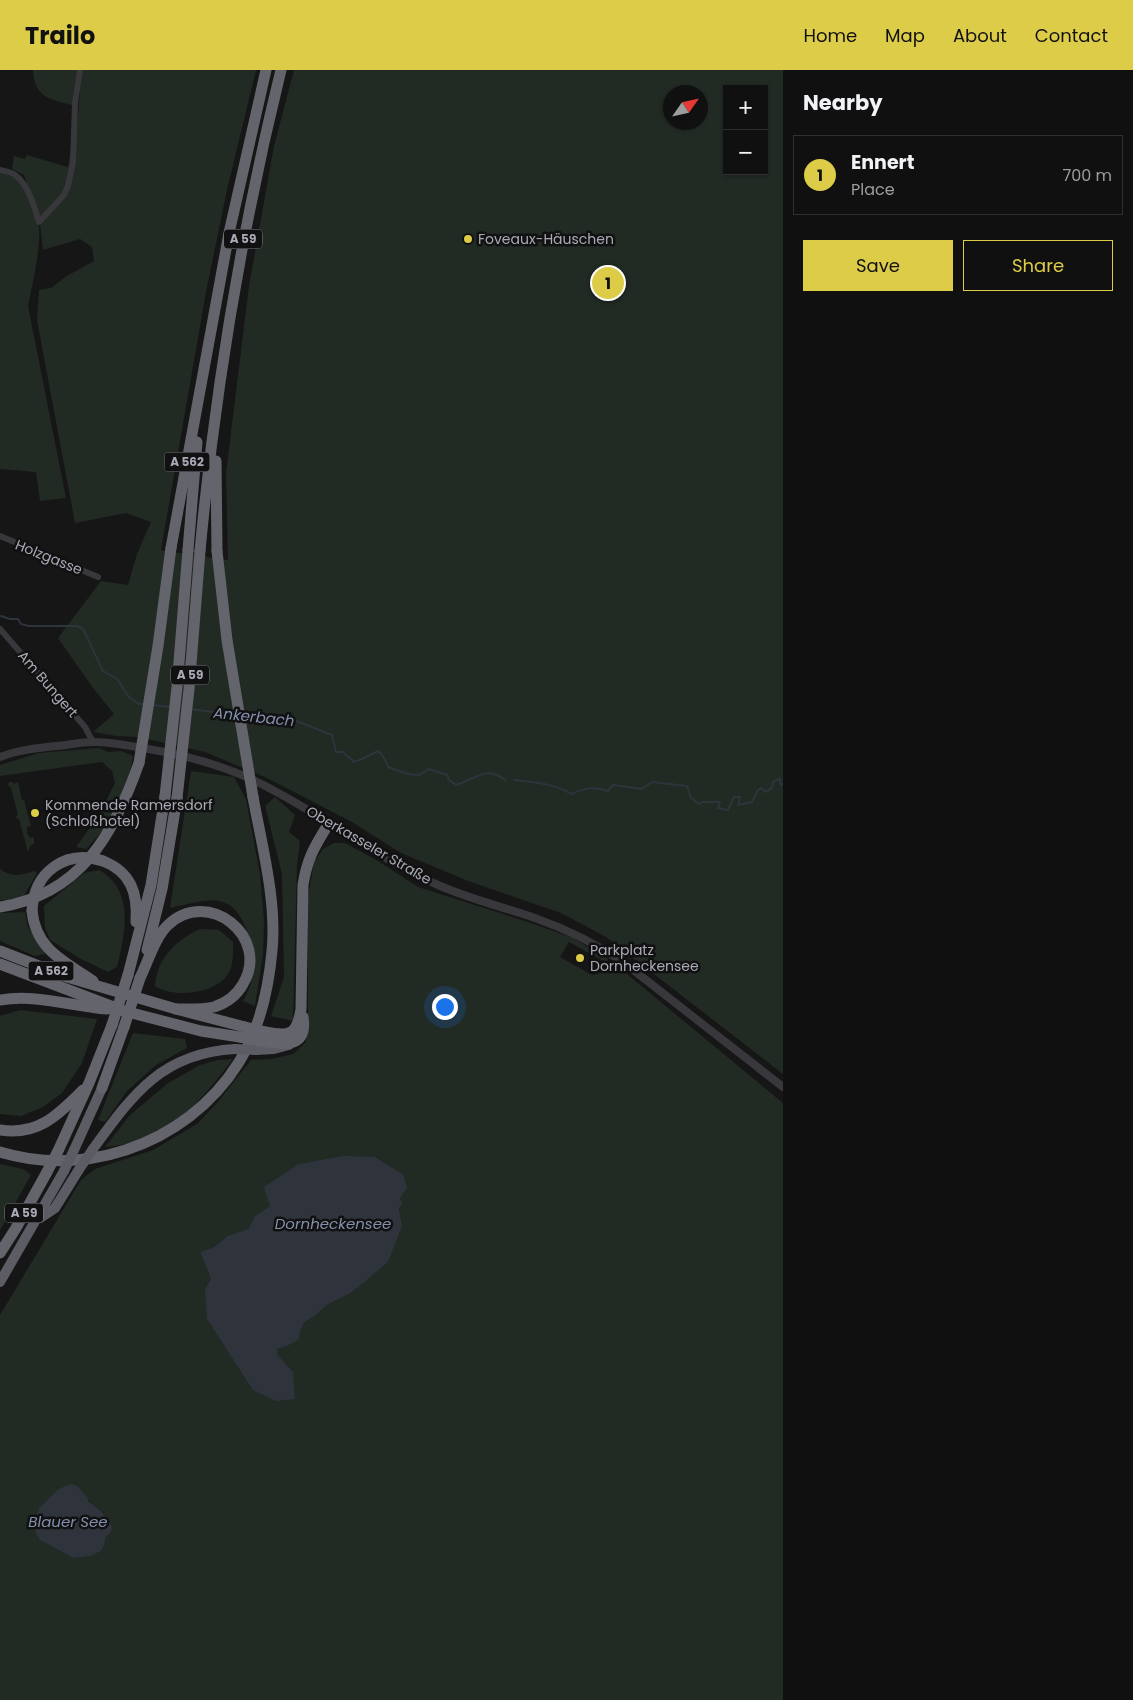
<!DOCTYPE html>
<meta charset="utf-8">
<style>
body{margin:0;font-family:Poppins,sans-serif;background:#19191a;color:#f1f3f6}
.controls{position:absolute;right:15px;top:15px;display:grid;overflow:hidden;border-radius:0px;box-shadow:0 1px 4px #0004}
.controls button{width:45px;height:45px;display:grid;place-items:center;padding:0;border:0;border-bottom:1px solid #303031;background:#101011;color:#f1f3f6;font:25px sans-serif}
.compass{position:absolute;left:663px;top:15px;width:45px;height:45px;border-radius:50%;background:#101011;box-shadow:0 1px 4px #0004;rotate:56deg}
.you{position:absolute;left:444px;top:936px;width:18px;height:18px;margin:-12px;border:4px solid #fff;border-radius:50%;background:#1a73e8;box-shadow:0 0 0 8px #1a73e833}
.badge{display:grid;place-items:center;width:32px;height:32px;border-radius:50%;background:#ddcc48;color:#111;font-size:16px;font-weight:700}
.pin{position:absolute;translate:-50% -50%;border:2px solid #fff;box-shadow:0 1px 5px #0006}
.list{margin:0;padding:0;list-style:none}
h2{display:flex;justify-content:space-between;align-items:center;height:65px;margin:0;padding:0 20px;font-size:21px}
h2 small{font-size:16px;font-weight:400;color:#9c9d9f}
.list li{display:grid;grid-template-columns:32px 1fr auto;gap:15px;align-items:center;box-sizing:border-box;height:80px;margin:0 10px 10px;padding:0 10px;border:1px solid #303031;border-radius:0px}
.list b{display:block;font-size:19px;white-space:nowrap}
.list p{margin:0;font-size:16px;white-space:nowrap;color:#9c9d9f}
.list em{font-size:16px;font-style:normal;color:#9c9d9f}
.actions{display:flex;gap:10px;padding:15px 20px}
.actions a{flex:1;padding:11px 0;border:1px solid #ddcc48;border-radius:0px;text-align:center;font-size:18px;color:#ddcc48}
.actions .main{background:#ddcc48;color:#111}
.map{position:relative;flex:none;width:783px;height:1630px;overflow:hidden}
header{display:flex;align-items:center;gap:30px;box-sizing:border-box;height:70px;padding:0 25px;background:#ddcc48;color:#111}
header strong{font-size:24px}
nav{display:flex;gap:28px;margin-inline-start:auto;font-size:18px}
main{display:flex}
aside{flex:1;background:#101011}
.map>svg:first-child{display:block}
.green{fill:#222a24;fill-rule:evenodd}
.water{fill:#2f343c}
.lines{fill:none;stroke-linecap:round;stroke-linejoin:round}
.stream{stroke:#2f343c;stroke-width:2}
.minor{stroke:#38373c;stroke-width:6}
.tertiary{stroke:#38373c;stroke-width:8}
.trunk{stroke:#5c5c64;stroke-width:10}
.motorway{stroke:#64646c;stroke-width:11}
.trunk-bridge{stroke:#5c5c64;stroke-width:10}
.motorway-bridge{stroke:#64646c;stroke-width:11}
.poi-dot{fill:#ddcc48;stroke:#111112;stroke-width:2}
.labels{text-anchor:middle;stroke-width:5;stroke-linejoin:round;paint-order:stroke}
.shield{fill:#111112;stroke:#7b7c85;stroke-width:1}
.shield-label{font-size:12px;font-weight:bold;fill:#a9aab6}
.poi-label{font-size:14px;fill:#a9aab6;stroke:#111112;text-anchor:start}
.street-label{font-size:14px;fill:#a9aab6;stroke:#111112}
.water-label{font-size:15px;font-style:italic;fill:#8491ad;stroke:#111112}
</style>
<header>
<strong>Trailo</strong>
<nav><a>Home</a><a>Map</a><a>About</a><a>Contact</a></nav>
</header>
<main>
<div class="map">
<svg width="783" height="1630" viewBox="0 0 783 1630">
<rect width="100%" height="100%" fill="#161617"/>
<!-- green -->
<g class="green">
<path d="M33 0H77L72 35C49 29 34 27 33 0Z"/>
<path d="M82 0H256L227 120 206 222 161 480 228 490 226 403 249 216 274 76 294 0H783V1004L606 867 561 843 468 811 401 783 352 752 267 708 205 682 138 667 116 666 93 662 114 644 93 618 58 568 101 511 128 515 137 484 151 452 126 443 75 453 37 250 39 220 51 218 65 207 94 191 92 177 80 169 43 180 40 153 24 105 12 99 14 86 25 89 27 85 68 97 73 67 76 66ZM727 19H764V101H727ZM670 22H700V52H670Z"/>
<path d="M0 103C18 107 22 113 29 130 32 137 36 144 38 152 43 169 32 216 28 236L66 428 40 431 36 402 0 399Z"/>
<polygon points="99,678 108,682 121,681 133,686 129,709 106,757 86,779 76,777 98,747 115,713 112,701 102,692 0,706 0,695 39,683"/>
<path d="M191 701 234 707 246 729 260 804 264 850 263 885 255 936 243 931C248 922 252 913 253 902 254 881 246 835 219 831 204 829 185 835 170 838Z"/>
<polygon points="9,712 12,712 14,714 18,712 22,730 24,730 31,756 27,757 27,763 30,768 34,767 34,774 31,775 28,782 19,749 17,749 16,746 18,745 11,718 8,715"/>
<polygon points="275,727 295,745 289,762 300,771 297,796 293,951 271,946 284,907 282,804 265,736"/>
<path d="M334 773H345L378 791 418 817 528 852 573 868 608 889 607 893 569 872 560 887 592 905 621 899 783 1033V1630H0V1245L81 1110 95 1099 153 1080 197 1054 217 1033 251 990 271 989 293 984 306 972 308 942V826L314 792 323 779ZM361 1087H375L403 1104 400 1127 401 1133 399 1139 402 1156 351 1223 327 1235 315 1246 305 1252 300 1261 287 1276 277 1279V1284L293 1302 205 1219 211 1209 200 1182 214 1177 227 1166 248 1159 255 1146 270 1136 299 1094ZM76 1416C82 1421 85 1427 90 1432 92 1435 97 1437 100 1440 107 1446 110 1453 111 1462L106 1467 104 1476 101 1481 91 1486 73 1488 47 1474 40 1437 56 1421Z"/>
<path d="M0 799C10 807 22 806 34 801L37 803 24 826 9 830H0Z"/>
<path d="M99 800C135 820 125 864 117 897L108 902 81 889 50 870 45 857 44 836 84 803Z"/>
<polygon points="25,842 28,857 45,884 35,886 0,871 0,843"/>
<path d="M200 859 219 860 233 872C233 885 234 900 224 909 209 924 172 928 155 916 157 888 176 870 200 859Z"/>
<polygon points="20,940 97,949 82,993 62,1023 43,1037 21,1046 0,1044 0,946"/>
<polygon points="133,963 185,969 187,978 156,995 127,1021 105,1052 98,1050"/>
<path d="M233 989C198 1035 166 1073 105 1077L129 1046 168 1013 200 995 218 990Z"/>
<polygon points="0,1094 23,1099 31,1105 0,1160"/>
</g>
<!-- water -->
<g class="water">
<polygon points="343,1086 375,1087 403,1104 407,1118 400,1128 402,1133 399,1139 402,1156 388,1192 351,1223 327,1235 315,1246 305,1252 300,1261 299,1269 287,1276 277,1279 277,1284 293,1302 295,1329 276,1331 253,1320 207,1249 205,1219 211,1209 200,1182 214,1177 227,1166 248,1159 255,1146 270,1136 264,1117 299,1094"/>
<polygon points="71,1414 77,1416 87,1427 89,1432 100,1440 106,1447 112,1457 111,1462 106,1467 104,1476 101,1481 91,1486 73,1488 40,1470 36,1463 35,1449 40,1437 56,1421 65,1416"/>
</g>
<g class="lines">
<!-- stream -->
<g class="stream">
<polyline points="1,546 10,549 18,549 21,554 29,556 77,556 83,559 103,601 117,609 129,627 139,634 143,634"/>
<polyline points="153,635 171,637"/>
<polyline points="190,639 235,645"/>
<path d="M245 646 285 652 294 650 332 665 336 682H343L354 692 362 689 378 681C384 686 386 690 388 697L408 704 419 705 429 699 447 705 449 710 456 715C475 709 488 694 506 711"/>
<path d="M514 710C533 712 556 714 571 724 586 718 592 716 608 721L613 715 642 719 652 712 687 716 691 728 699 734 702 732H720L718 738 728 740 734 727H740L738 735 752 732 758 720 762 718 765 722 771 719 774 711 780 709 781 715 783 714"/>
</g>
<!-- minor -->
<g class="minor">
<path d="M0 100C5 101 11 102 15 105 29 115 34 137 39 152L64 125 68 116 73 92 75 33 80 0"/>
<polyline points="0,466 98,507"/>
<polyline points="0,559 85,657 93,672"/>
</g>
<!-- tertiary -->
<path class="tertiary" d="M0 687C18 680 37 678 56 676 68 675 81 672 93 672 109 672 126 675 142 678 187 685 231 697 271 719 328 749 379 789 438 815 470 829 503 837 535 848 566 859 595 873 623 892L783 1017"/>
<!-- trunk -->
<g class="trunk">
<polyline points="256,980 274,979 289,975"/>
<path d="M93 1079C133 1024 162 983 235 979"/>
<polyline points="74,1080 102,1018"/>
<polyline points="40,1148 55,1138 78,1101"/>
<polyline points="0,1212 64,1101"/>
</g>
<!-- motorway -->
<g class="motorway">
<polyline points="216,391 217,481"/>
<polyline points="171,478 229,163 266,0"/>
<polyline points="188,480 197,372"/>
<path d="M200 481C215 319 242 158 281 0"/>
<path d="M103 791C131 802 138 823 136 852"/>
<path d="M0 837C81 824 114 764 139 693"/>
<path d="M32 841C36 880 64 891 93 911"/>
<polyline points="147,880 162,819 177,728"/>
<polyline points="0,881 67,907 176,939 245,957"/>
<polyline points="0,894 124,941 201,961 240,967"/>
<polyline points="128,905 151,815 165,726"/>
<path d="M140 908C148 892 155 867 168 855 208 817 271 867 243 914 237 925 226 933 214 937 201 940 188 939 176 939"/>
<path d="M0 930C36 924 71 936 107 939"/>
<path d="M265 962C290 967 297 965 301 939L303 815C307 788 315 776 329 753"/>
<path d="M260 971C282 974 308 980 303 947"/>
<polyline points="102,1018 124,957"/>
<path d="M0 1060C38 1066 58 1045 83 1020"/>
<polyline points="58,1081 89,1013 112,955"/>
<path d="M0 1082C95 1111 203 1066 248 976 262 947 269 914 272 881 277 832 262 776 253 727"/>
<polyline points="0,1183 16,1158 47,1102"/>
</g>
<!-- trunk-bridge -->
<g class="trunk-bridge">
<polyline points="235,979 256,980"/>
<polyline points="64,1101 74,1080"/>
<polyline points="78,1101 93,1079"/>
</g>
<!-- motorway-bridge -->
<g class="motorway-bridge">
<polyline points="217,481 227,570 253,727"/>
<polyline points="139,693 158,576 171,478"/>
<polyline points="165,726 177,617 188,480"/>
<polyline points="177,728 189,619 200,481"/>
<path d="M32 841C34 802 65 779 103 791"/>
<polyline points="112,955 128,905"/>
<polyline points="124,957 140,908"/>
<polyline points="245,957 265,962"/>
<polyline points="240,967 260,971"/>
<polyline points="47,1102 58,1081"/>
</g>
</g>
<!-- markers -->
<g class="poi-dot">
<circle cx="468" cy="169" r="5"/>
<circle cx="35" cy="743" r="5"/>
<circle cx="580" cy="888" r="5"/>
</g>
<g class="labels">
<!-- shield labels -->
<g class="shield">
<rect x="224" y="159.5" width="38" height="19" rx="4"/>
<rect x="164.5" y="382.5" width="45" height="19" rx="4"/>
<rect x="171" y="595.5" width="38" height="19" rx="4"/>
<rect x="28.5" y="891.5" width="45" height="19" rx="4"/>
<rect x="5" y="1133.5" width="38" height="19" rx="4"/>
</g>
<g class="shield-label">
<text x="243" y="173">A 59</text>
<text x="187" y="396">A 562</text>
<text x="190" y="609">A 59</text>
<text x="51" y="905">A 562</text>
<text x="24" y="1147">A 59</text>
</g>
<!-- poi labels -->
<g class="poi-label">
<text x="478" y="174">Foveaux-Häuschen</text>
<text x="45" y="740">Kommende Ramersdorf<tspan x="45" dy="16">(Schloßhotel)</tspan></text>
<text x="590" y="885">Parkplatz<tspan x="590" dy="16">Dornheckensee</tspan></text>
</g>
<!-- street labels -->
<g class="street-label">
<text transform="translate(49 487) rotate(22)" y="5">Holzgasse</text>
<text transform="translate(48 614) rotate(49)" y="5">Am Bungert</text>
<text transform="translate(369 775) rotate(30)" y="5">Oberkasseler Straße</text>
</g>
<!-- water labels -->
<g class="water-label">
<text transform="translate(254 647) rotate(6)" y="5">Ankerbach</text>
<text x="333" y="1159">Dornheckensee</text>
<text x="68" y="1457">Blauer See</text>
</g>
</g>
</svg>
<div class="controls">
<button>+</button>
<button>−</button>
</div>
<svg class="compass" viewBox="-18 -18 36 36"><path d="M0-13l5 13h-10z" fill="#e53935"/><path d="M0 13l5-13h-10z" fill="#9c9d9f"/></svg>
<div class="you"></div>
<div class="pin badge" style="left:608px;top:213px">1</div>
</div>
<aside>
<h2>Nearby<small></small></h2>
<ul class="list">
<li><span class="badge">1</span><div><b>Ennert</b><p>Place</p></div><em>700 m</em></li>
</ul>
<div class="actions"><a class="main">Save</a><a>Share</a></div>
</aside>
</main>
